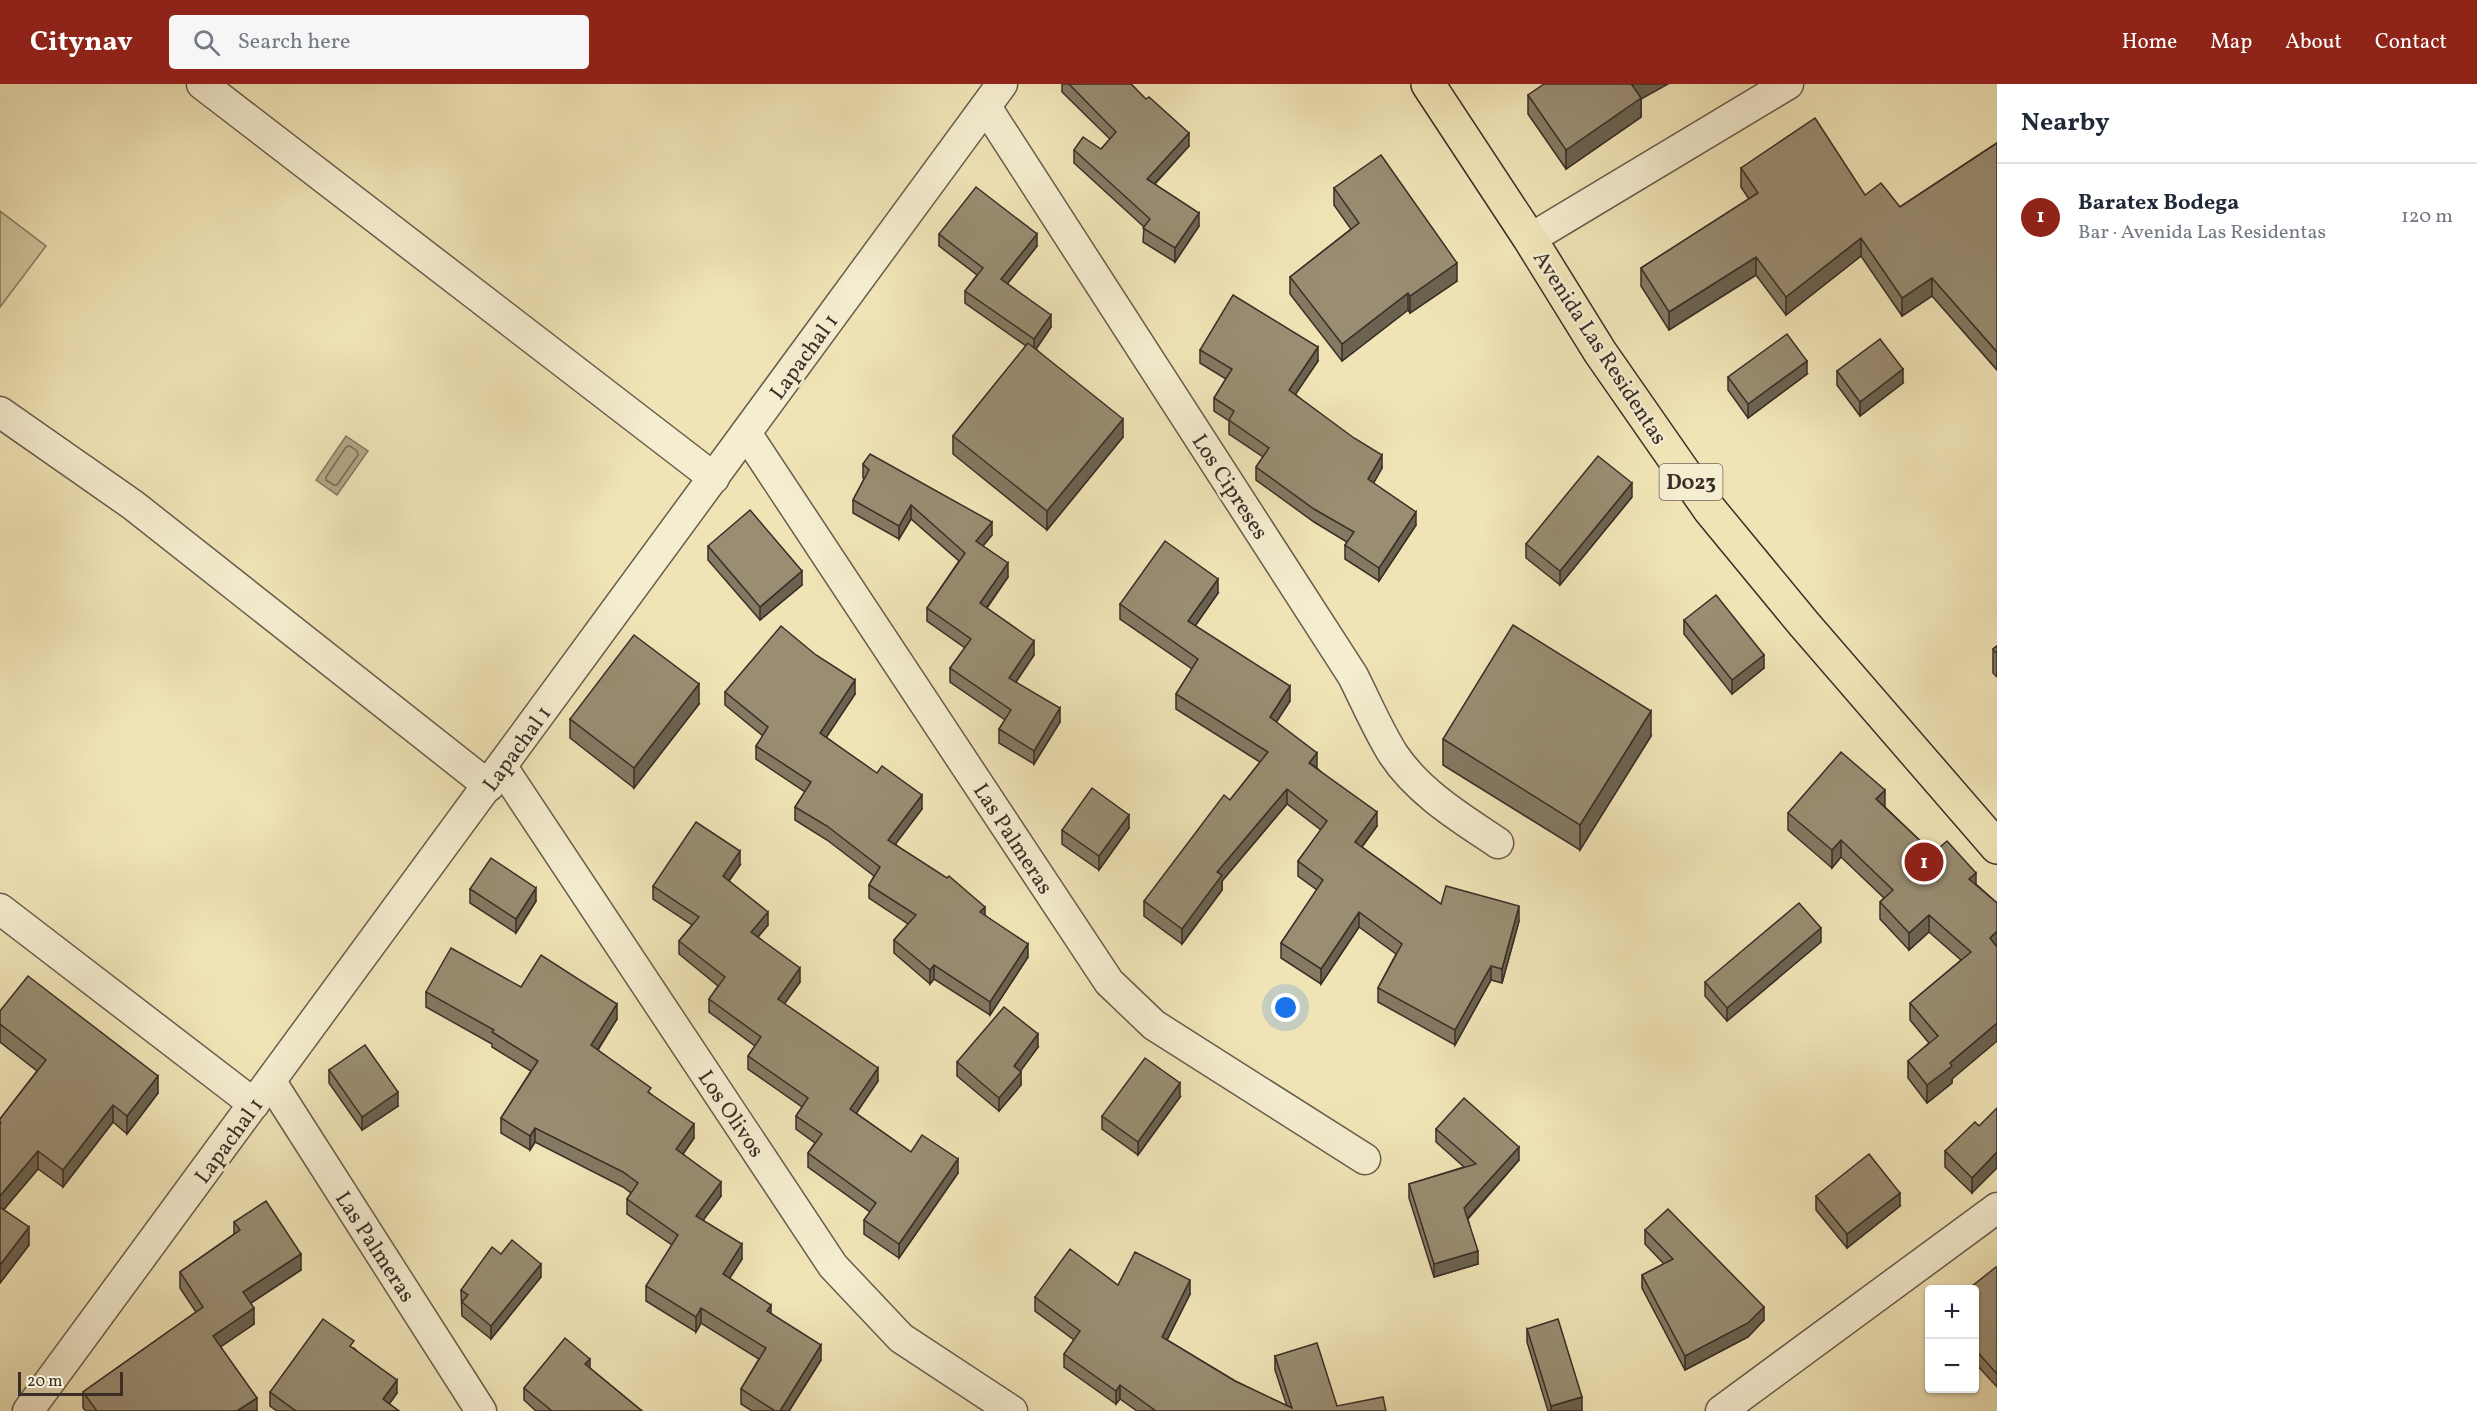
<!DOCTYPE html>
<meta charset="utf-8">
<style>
body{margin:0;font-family:Vollkorn,serif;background:#f6f6f7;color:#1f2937}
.controls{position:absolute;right:18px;bottom:18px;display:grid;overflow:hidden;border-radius:6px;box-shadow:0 2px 4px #0004}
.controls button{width:54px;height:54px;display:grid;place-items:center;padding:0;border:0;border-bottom:2px solid #e0e1e3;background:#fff;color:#1f2937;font:30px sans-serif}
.scale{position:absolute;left:18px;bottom:15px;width:105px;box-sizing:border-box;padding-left:6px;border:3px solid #3a2e27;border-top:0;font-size:16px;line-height:21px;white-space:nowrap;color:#3a2e27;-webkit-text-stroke:4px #f5edd0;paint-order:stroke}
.you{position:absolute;left:1286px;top:924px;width:21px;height:21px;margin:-15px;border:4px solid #fff;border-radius:50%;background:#1a73e8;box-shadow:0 0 0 9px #1a73e833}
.badge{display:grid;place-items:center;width:39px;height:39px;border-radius:50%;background:#8f2418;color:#fff;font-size:20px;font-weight:700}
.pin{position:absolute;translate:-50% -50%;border:3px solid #fff;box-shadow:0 2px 6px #0006}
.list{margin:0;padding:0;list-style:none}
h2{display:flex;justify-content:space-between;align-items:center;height:78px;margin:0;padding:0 24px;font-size:26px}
h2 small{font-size:20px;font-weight:400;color:#747a83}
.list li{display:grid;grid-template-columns:39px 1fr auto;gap:18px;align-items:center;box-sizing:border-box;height:108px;padding:0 24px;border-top:2px solid #e0e1e3}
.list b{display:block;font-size:22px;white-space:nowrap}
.list p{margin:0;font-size:20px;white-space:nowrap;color:#747a83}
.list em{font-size:20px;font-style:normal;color:#747a83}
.icon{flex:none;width:33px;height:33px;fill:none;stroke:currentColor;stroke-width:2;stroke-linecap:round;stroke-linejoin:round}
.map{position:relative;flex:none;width:1997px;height:1327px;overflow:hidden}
header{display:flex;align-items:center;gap:36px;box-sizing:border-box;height:84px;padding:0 30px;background:#8f2418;color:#fff}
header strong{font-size:28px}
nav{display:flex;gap:33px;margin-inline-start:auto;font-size:21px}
.search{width:420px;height:54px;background:#f6f6f7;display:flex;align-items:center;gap:15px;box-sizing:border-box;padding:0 21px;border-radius:6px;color:#747a83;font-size:22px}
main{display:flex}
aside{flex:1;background:#fff}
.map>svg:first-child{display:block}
.green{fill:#d1c59f;stroke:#867a63;stroke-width:1.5}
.water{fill:#b2a686;stroke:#827660;stroke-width:1.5}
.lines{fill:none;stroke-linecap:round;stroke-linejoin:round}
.shore{stroke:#766a56;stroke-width:1.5}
.minor-casing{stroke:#685c4b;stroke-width:33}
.primary-casing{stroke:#3a2e27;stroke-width:36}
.minor{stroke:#f5edd0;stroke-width:30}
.primary{stroke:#f0e4b7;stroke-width:33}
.wall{fill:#847962;stroke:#3a2e27;stroke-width:1.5}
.shaded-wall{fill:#6b6350;stroke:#3a2e27;stroke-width:1.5}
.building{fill:#998d72;stroke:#3a2e27;stroke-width:1.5}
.labels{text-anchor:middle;stroke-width:5;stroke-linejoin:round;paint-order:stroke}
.shield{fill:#f5edd0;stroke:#72675a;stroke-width:1.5}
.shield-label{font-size:21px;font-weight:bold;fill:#3a2e27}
.street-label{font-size:22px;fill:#3a2e27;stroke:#f5edd0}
</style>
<header>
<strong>Citynav</strong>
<div class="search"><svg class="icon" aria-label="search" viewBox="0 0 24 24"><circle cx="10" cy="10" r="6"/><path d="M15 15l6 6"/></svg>Search here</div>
<nav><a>Home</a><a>Map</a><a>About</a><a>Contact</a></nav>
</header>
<main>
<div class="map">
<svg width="1997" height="1327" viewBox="0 0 1997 1327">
<rect width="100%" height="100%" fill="#f0e4b7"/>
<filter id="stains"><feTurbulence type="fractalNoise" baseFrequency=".00333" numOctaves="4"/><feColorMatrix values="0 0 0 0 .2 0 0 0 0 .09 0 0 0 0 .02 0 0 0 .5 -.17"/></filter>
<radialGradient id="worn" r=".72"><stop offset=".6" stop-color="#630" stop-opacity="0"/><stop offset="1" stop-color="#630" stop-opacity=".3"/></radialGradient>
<!-- green -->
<polygon class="green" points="0,127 46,162 0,223"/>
<!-- water -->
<polygon class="water" points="346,352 368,367 337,411 316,396"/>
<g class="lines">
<!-- shore -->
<polygon class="shore" points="350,362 357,367 358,371 337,401 334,401 326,396 326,393 346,363"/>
<!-- minor casing -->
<g class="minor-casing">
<g id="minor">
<polyline points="202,0 714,394"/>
<path d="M986 23 1353 592C1366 618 1378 646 1393 670 1419 709 1461 734 1498 759"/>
<polyline points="1530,155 1788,0"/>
<polyline points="0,328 133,421 489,702"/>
<polyline points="746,349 1109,898 1154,941 1365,1075"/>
<polyline points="502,683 833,1182 901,1254 1012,1327"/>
<polyline points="0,825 254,1020"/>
<polyline points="271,998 481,1327"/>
<polyline points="28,1327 1002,0"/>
<polyline points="1721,1327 1997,1124"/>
</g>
</g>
<!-- primary casing -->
<g class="primary-casing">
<polyline id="primary" points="1428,0 1530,155 1600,268 1710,426 1804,540 1997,763"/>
</g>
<!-- minor -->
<use href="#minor" class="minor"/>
<!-- primary -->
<use href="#primary" class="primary"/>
</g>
<!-- wall -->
<g class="wall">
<polygon points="1062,0 1131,0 1189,62 1155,100 1199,142 1175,178 1143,158 1144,143 1074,79 1074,66 1101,65 1110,55 1062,8"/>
<polygon points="1528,11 1641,15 1641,33 1566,85 1528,30"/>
<polygon points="1997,59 1997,286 1932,212 1902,232 1861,172 1786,231 1756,191 1669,246 1641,202 1641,184 1749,115 1741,103 1741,84 1865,111 1900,123"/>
<polygon points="1334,104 1457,197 1410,229 1408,226 1342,277 1290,210 1290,193 1351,145 1334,121"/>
<polygon points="939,150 1037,162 1007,200 1051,243 1036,265 1123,353 1047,446 953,370 953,352 1026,262 965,219 965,207 977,191 939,162"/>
<polygon points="1200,266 1318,277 1295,310 1382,384 1373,399 1416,441 1379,497 1345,475 1345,461 1347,458 1314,438 1256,396 1256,383 1263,373 1229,350 1229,337 1214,327 1214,314 1226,295 1200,279"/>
<polygon points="1837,287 1903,299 1860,332 1837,301"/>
<polygon points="1807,290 1748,334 1728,306 1728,293"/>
<polygon points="863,380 992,451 983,462 1008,493 987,524 1034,571 1016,598 1060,638 1034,680 999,659 999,645 1005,636 950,598 950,584 965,564 927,537 927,524 959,477 911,435 899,455 853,429 853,416 864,395 863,394"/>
<polygon points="1632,413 1560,501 1526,474 1526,460"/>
<polygon points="708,462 802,501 760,536 708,476"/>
<polygon points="1218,509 1195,542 1290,617 1276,638 1317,684 1377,742 1362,763 1441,820 1519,837 1502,899 1491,896 1455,961 1378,918 1378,904 1396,870 1359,843 1321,900 1281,874 1281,859 1317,806 1298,792 1298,777 1321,746 1287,720 1222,797 1222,806 1182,860 1144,832 1144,817 1230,716 1260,678 1176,625 1176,610 1192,585 1120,535 1120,520"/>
<polygon points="1684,536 1764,584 1732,610 1684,550"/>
<polygon points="1997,562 1997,593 1993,589 1993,565"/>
<polygon points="725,608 855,610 826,653 922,725 895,760 985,831 1028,873 990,931 934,895 930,900 894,869 894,856 908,840 869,814 869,801 874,792 827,756 795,736 795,723 805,708 756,675 756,662 763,652 725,621"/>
<polygon points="699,620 634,704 570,654 570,635"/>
<polygon points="1651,652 1580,766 1443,681 1443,655"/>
<polygon points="1885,723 1933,769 1976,800 1997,819 1952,995 1952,999 1927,1019 1908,994 1908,977 1929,959 1910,936 1910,919 1961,876 1929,848 1909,866 1880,835 1880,818 1884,814 1841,773 1832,784 1788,746 1788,729"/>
<polygon points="1129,744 1099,786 1062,760 1062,746"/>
<polygon points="740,781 729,797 768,841 758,853 800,898 784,920 878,997 856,1029 911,1068 958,1089 899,1174 864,1150 864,1136 870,1128 808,1083 808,1069 815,1059 796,1045 796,1032 802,1023 748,985 748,972 755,962 709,928 709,915 718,902 679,870 679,857 692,841 653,815 653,802"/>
<polygon points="470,805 536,817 516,849 470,819"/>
<polygon points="1821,858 1727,937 1705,912 1705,898"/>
<polygon points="521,903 617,935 598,966 651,1010 694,1054 683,1070 721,1112 703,1136 742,1175 729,1194 771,1229 821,1276 789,1327 752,1327 741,1320 741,1305 759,1275 701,1239 696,1248 646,1217 646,1202 672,1161 627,1130 627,1115 631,1109 623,1103 535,1058 530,1066 501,1049 501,1034 531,987 492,963 492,960 426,923 426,908"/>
<polygon points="0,927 158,1009 127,1050 113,1038 63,1103 38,1085 3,1126 29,1161 0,1199 0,1035 37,987 0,958"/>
<polygon points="1038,963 1020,987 1021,1001 999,1027 957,992 957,978"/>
<polygon points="329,986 398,1022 362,1046 329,999"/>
<polygon points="1180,1013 1138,1071 1102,1045 1102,1032"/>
<polygon points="1979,1042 1972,1109 1945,1083 1945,1067"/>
<polygon points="1436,1045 1519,1076 1468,1135 1478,1180 1434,1193 1409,1114 1409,1100 1464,1083 1436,1058"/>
<polygon points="1816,1112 1900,1122 1847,1164 1816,1126"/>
<polygon points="234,1138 301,1186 251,1219 254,1240 220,1262 257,1327 86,1327 83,1324 83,1308 196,1228 180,1204 180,1188 234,1150"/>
<polygon points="1645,1146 1764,1236 1748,1253 1685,1286 1642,1204 1642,1191 1664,1180 1645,1160"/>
<polygon points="501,1170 541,1193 491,1255 462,1232 461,1206"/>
<polygon points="1997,1184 1997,1303 1974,1278 1974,1206"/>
<polygon points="1118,1201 1190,1210 1167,1256 1235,1297 1287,1322 1275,1286 1275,1272 1337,1322 1386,1327 1137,1327 1120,1315 1116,1320 1064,1283 1064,1270 1074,1256 1035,1227 1035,1213"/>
<polygon points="1527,1245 1582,1327 1548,1327 1527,1258"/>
<polygon points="354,1264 397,1309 389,1320 399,1327 277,1327 270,1322 270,1308"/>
<polygon points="590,1284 642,1327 536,1327 524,1316 524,1304"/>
</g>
<!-- shaded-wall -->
<g class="shaded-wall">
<polygon points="1634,0 1668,0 1641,15 1641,33 1566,85 1566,66"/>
<polygon points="1189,49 1189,62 1147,108 1147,95"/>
<polygon points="1199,129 1199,142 1175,178 1175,164"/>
<polygon points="1037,150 1037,162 1001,208 1001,195"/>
<polygon points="1861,154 1861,172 1786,231 1786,213"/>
<polygon points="1756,173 1756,191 1669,246 1669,228"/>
<polygon points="1457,179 1457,197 1410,229 1410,212"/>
<polygon points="1932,194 1932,212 1902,232 1902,214"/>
<polygon points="1408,209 1408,226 1342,277 1342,260"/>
<polygon points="1051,231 1051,243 1034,268 1034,255"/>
<polygon points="1318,263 1318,277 1289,320 1289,306"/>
<polygon points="1807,277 1807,290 1748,334 1748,320"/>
<polygon points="1903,285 1903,299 1860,332 1860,318"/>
<polygon points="1123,335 1123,353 1047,446 1047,427"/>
<polygon points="1382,371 1382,384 1368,409 1368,395"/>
<polygon points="1632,399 1632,413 1560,501 1560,487"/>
<polygon points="911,421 911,435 899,455 899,442"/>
<polygon points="1416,428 1416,441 1379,497 1379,484"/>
<polygon points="992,438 992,451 976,470 976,457"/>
<polygon points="1008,479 1008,493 980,533 980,519"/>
<polygon points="802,487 802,501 760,536 760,523"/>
<polygon points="1218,495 1218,509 1188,552 1188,537"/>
<polygon points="1034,557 1034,571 1009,608 1009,594"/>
<polygon points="1764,571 1764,584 1732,610 1732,596"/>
<polygon points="855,596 855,610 820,663 820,649"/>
<polygon points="699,600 699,620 634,704 634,684"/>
<polygon points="1290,602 1290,617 1270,648 1270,633"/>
<polygon points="1060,624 1060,638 1034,680 1034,667"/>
<polygon points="1651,627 1651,652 1580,766 1580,741"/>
<polygon points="1317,669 1317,684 1309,679"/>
<polygon points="1287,705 1287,720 1222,797 1222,806 1182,860 1182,845 1217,788"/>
<polygon points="1885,706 1885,723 1876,715"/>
<polygon points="922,711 922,725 888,770 888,756"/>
<polygon points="1377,728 1377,742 1355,772 1355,758"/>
<polygon points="1129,731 1129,744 1099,786 1099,772"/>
<polygon points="1841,756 1841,773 1832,784 1832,766"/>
<polygon points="740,767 740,781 723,805 723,792"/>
<polygon points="1976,789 1976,806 1969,795"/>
<polygon points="536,804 536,817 516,849 516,835"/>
<polygon points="1519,822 1519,837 1502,899 1502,885"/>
<polygon points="985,823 985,836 980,828"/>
<polygon points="768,828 768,841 751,861 751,848"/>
<polygon points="1359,828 1359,843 1321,900 1321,885"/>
<polygon points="1929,831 1929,848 1909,866 1909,849"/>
<polygon points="1821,844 1821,858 1727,937 1727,924"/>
<polygon points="1997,847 1997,864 1990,854"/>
<polygon points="1028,860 1028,873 990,931 990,918"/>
<polygon points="934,881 934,895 930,900 930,886"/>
<polygon points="1491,882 1491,896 1455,961 1455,946"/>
<polygon points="800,884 800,898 778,929 778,915"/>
<polygon points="617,920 617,935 591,976 591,961"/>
<polygon points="1997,939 1997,957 1952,995 1952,999 1927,1019 1927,1001 1950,979"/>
<polygon points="1038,950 1038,963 1014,996 1014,982"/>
<polygon points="878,984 878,997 850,1039 850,1025"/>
<polygon points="1021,988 1021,1001 999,1027 999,1014"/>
<polygon points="158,992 158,1009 127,1050 127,1032"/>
<polygon points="1180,999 1180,1013 1138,1071 1138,1058"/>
<polygon points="398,1008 398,1022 362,1046 362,1033"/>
<polygon points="113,1021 113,1038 63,1103 63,1086"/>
<polygon points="694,1040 694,1054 676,1080 676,1065"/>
<polygon points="535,1044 535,1058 530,1066 530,1052"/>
<polygon points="1519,1063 1519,1076 1464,1138 1464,1124"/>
<polygon points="38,1067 38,1085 0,1130 0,1112"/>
<polygon points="1997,1068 1997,1084 1972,1109 1972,1094"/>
<polygon points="958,1075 958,1089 899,1174 899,1160"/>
<polygon points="721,1098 721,1112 696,1146 696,1132"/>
<polygon points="1900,1109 1900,1122 1847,1164 1847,1150"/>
<polygon points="29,1143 29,1161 0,1199 0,1181"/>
<polygon points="742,1160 742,1175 723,1205 723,1190"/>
<polygon points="1478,1167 1478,1180 1434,1193 1434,1180"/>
<polygon points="301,1170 301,1186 243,1224 243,1208"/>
<polygon points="541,1180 541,1193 491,1255 491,1242"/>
<polygon points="1190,1196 1190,1210 1162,1266 1162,1253"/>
<polygon points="771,1221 771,1235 767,1227"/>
<polygon points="1764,1223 1764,1236 1748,1253 1685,1286 1685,1272"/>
<polygon points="254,1224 254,1240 213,1268 213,1252"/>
<polygon points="701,1224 701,1239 696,1248 696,1233"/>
<polygon points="821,1261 821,1276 789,1327 780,1327"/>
<polygon points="590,1275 590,1288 585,1280"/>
<polygon points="397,1296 397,1309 384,1327 383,1315"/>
<polygon points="1120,1301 1120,1315 1116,1320 1116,1307"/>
<polygon points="1582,1313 1582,1327 1551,1327 1551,1322"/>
<polygon points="257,1314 257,1327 237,1327"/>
</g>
<!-- building -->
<g class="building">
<polygon points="1069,0 1131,0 1146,15 1149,13 1189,49 1147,95 1199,129 1175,164 1143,144 1150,135 1074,66 1083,53 1101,65 1116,48"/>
<polygon points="1544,0 1634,0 1632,1 1641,14 1566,66 1528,11"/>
<polygon points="1815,34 1865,111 1881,99 1900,123 1997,59 1997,268 1932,194 1902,214 1861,154 1786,213 1756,173 1669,228 1641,184 1758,109 1741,84"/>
<polygon points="1381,71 1457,179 1410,212 1408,209 1342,260 1290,193 1359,139 1334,104"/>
<polygon points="976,103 1037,150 1001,195 1051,231 1034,255 965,207 983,184 939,150"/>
<polygon points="1233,211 1318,263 1289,306 1354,354 1382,371 1368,395 1416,428 1379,484 1345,461 1354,448 1314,425 1256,383 1269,364 1229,336 1234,327 1214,314 1232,285 1200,266"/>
<polygon points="1787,250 1807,277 1748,320 1728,293"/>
<polygon points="1880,255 1903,285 1860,318 1837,287"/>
<polygon points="1028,259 1123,335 1047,427 953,352"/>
<polygon points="870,370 992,438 976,457 1008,479 980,519 1034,557 1009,594 1060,624 1034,667 999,645 1011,626 950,584 971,555 927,524 965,469 911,421 899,442 853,416 869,386 863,380"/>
<polygon points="1598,372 1632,399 1560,487 1526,460"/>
<polygon points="750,426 802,487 760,523 708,462"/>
<polygon points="1165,457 1218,495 1188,537 1290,602 1270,633 1317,669 1309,679 1377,728 1355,758 1441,820 1446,802 1519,822 1502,885 1491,882 1455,946 1378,904 1402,860 1359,828 1321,885 1281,859 1323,796 1298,777 1327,737 1287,705 1217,788 1222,791 1182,845 1144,817 1224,711 1230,716 1268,668 1176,610 1198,575 1120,520"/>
<polygon points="1716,511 1764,571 1732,596 1684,536"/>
<polygon points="1513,541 1651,627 1580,741 1443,655"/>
<polygon points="781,542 816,571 855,596 820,649 877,689 882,682 922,711 888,756 947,794 949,792 985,823 980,828 1028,860 990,918 934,881 930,886 894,856 916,831 869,801 880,783 827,742 795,723 811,698 756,662 768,643 725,608"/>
<polygon points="634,551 699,600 634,684 570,635"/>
<polygon points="1997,562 1997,570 1993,565"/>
<polygon points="1841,668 1885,706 1876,715 1933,769 1947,757 1976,789 1969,795 1997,819 1997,847 1990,854 1997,863 1997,939 1950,979 1952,982 1927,1001 1908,977 1938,952 1910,919 1971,868 1929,831 1909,849 1880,818 1893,806 1841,756 1832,766 1788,729"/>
<polygon points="1092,704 1129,731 1099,772 1062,746"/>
<polygon points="696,738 740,767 723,792 768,828 751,848 800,884 778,915 878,984 850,1025 911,1068 922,1051 958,1075 899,1160 864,1136 876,1119 808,1069 822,1050 796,1032 808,1014 748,972 761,953 709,915 725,893 679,857 699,833 653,802"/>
<polygon points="491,774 536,804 516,835 470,805"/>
<polygon points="1799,819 1821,844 1727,924 1705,898"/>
<polygon points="451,864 521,903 541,871 617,920 591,961 651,1004 648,1008 694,1040 676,1065 721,1098 696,1132 742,1160 723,1190 771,1221 767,1227 821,1261 780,1327 775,1327 741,1305 766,1264 701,1224 696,1233 646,1202 678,1151 627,1115 638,1099 623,1088 535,1044 530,1052 501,1034 538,977 492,948 494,946 426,908"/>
<polygon points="28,892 158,992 127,1032 113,1021 63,1086 38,1067 0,1112 0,1040 1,1039 0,1038 0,1035 46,976 0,940 0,927"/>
<polygon points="1004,923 1038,950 1014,982 1021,988 999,1014 957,978"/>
<polygon points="365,961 398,1008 362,1033 329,986"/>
<polygon points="1145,974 1180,999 1138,1058 1102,1032"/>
<polygon points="1464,1014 1519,1063 1464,1124 1478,1167 1434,1180 1409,1100 1476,1080 1436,1045"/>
<polygon points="1997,1024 1997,1068 1972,1094 1945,1067 1975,1038 1979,1042"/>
<polygon points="1869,1070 1900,1109 1847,1150 1816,1112"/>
<polygon points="266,1117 301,1170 243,1208 254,1224 213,1252 257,1314 237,1327 97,1327 83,1308 203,1223 180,1188 240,1146 234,1138"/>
<polygon points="0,1123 29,1143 0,1181"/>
<polygon points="1668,1125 1764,1223 1748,1239 1685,1272 1642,1191 1673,1175 1645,1146"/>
<polygon points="512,1156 541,1180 491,1242 462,1218 468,1211 461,1206 492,1163 501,1170"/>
<polygon points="1070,1165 1118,1201 1135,1168 1190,1196 1162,1253 1235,1297 1292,1324 1275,1272 1317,1259 1337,1322 1383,1313 1386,1327 1156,1327 1120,1301 1116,1307 1064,1270 1080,1247 1035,1213"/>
<polygon points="1996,1183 1997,1184 1997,1290 1974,1264 1974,1206 1967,1206"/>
<polygon points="323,1235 354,1257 350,1262 397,1296 383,1315 399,1327 296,1327 270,1308"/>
<polygon points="1558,1235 1582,1313 1551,1322 1527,1245"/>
<polygon points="565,1254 590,1275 585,1280 642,1327 552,1327 524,1304"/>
</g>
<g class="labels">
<!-- shield labels -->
<rect class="shield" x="1659.5" y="380" width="63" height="36" rx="4.5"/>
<g class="shield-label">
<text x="1691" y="405">D023</text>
</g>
<!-- street labels -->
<g class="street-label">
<text transform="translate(1601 263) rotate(57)" y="8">Avenida Las Residentas</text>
<text transform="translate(803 272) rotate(-54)" y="8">Lapachal 1</text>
<text transform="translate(1231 402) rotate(57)" y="8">Los Cipreses</text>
<text transform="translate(516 664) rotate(-54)" y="8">Lapachal 1</text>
<text transform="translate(1014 754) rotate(57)" y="8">Las Palmeras</text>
<text transform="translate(732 1029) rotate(56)" y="8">Los Olivos</text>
<text transform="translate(228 1056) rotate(-54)" y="8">Lapachal 1</text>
<text transform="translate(376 1162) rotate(57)" y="8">Las Palmeras</text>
</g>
</g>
<rect width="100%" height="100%" filter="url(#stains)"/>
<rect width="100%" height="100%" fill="url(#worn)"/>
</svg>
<div class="controls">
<button>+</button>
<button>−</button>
</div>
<div class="scale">20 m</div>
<div class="you"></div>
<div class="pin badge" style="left:1924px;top:778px">1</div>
</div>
<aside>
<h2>Nearby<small></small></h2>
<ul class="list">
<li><span class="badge">1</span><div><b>Baratex Bodega</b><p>Bar · Avenida Las Residentas</p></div><em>120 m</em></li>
</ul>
</aside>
</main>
